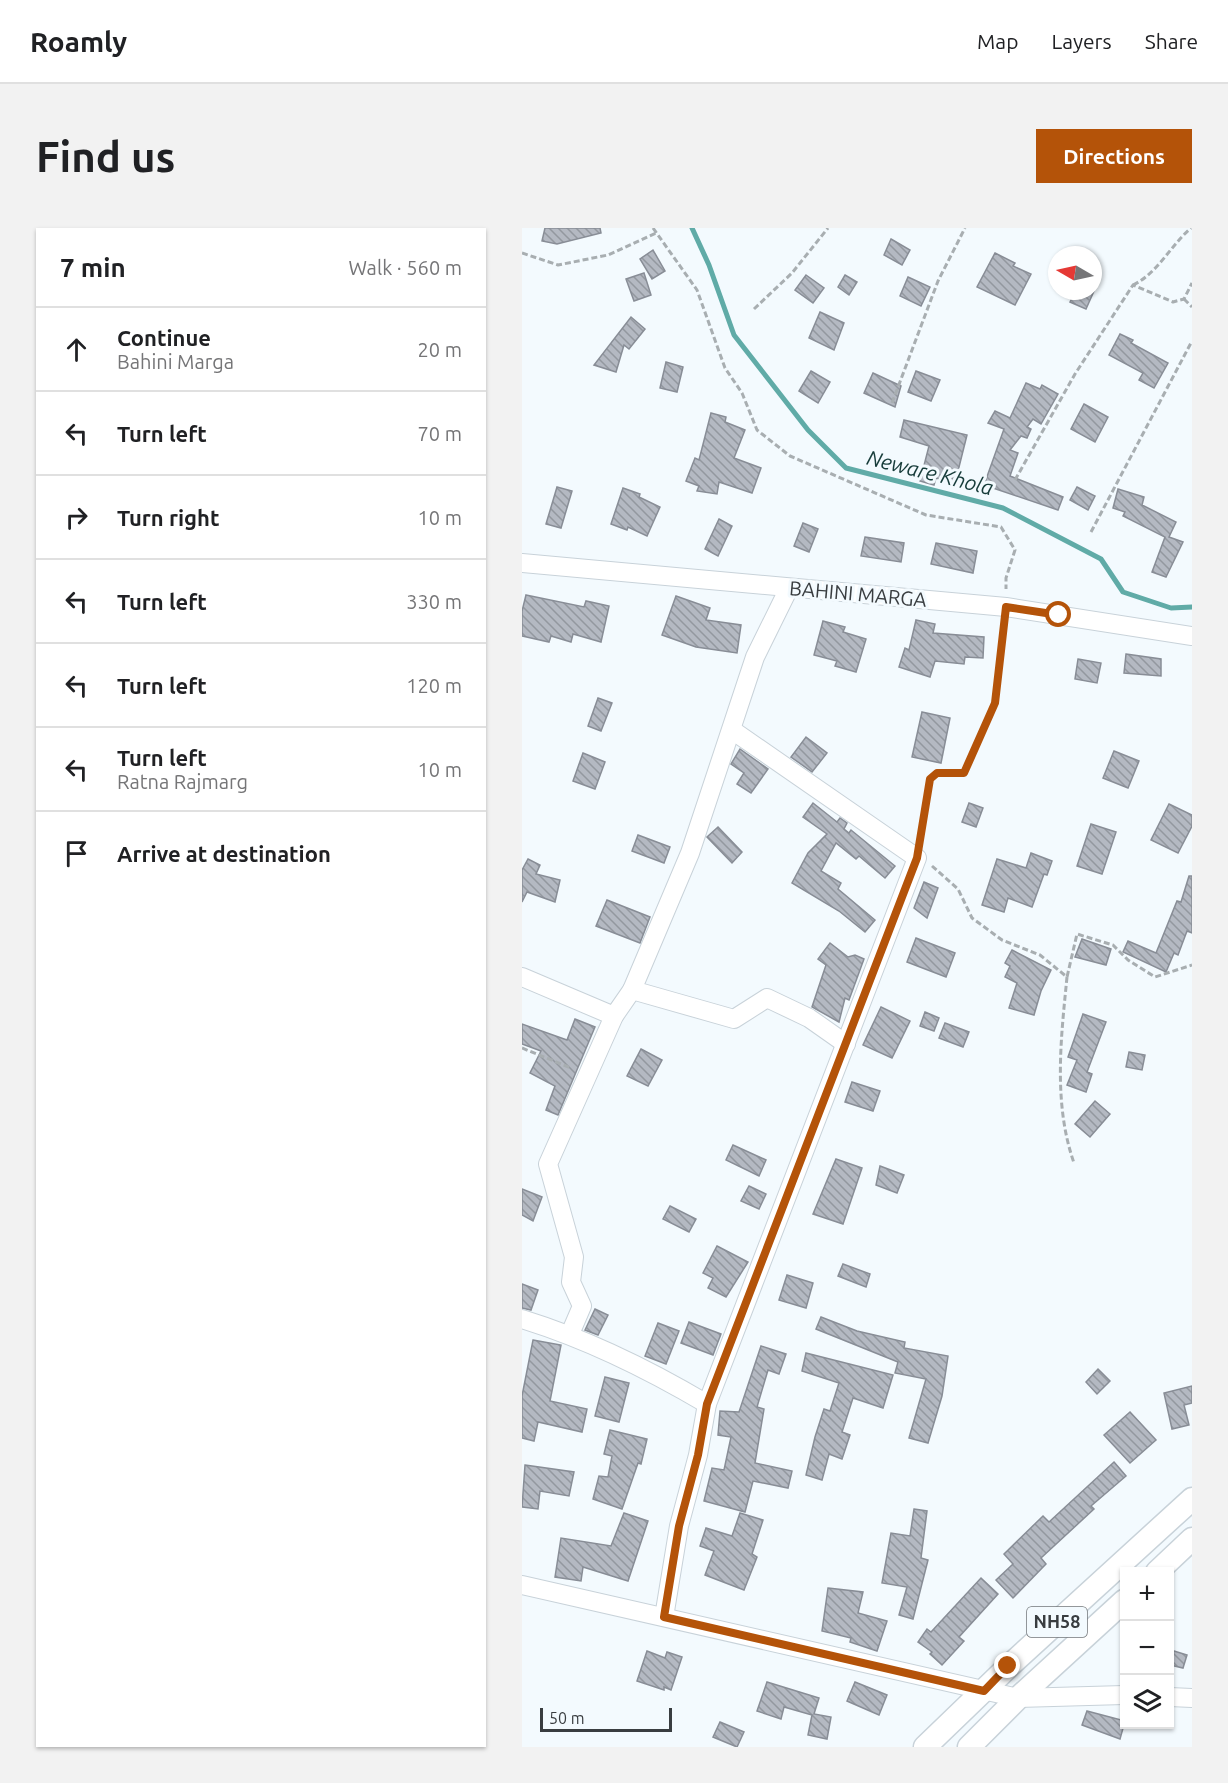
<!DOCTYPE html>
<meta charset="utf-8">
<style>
body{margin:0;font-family:Ubuntu,sans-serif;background:#f2f2f2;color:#202124}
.controls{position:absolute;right:18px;bottom:18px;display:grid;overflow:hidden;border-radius:0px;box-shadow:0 2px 4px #0004}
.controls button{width:54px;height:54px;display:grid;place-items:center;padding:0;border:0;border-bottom:2px solid #e0e0e0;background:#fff;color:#202124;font:30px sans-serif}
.compass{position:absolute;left:526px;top:18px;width:54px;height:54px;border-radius:50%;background:#fff;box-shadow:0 2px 4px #0004;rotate:279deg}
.scale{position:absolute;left:18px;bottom:15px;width:132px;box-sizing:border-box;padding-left:6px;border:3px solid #393d40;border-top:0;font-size:16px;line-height:21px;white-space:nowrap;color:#393d40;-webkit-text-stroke:4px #f3fafe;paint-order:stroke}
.stop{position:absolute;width:18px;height:18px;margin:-14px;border:4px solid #b45309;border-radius:50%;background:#fff}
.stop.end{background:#b45309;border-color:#fff;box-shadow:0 2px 6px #0008}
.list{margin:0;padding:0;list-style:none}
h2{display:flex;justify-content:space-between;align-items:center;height:78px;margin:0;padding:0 24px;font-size:26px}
h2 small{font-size:20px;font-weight:400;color:#757577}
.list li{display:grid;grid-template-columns:39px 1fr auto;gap:18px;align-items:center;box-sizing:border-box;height:84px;padding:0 24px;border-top:2px solid #e0e0e0}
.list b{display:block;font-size:22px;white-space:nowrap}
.list p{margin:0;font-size:20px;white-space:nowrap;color:#757577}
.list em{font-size:20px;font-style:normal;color:#757577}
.icon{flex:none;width:33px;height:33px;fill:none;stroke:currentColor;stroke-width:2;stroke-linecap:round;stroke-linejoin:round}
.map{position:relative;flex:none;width:670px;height:1519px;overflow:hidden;border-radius:0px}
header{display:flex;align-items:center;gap:36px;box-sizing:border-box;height:84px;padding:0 30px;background:#fff;border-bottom:2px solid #e0e0e0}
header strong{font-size:28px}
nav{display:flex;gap:33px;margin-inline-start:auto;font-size:21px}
.intro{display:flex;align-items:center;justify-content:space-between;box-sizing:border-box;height:144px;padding:0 36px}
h1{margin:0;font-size:42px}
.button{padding:15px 27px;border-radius:0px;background:#b45309;color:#fff;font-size:21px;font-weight:700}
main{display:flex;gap:36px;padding:0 36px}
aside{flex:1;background:#fff;border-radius:0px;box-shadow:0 2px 4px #0004}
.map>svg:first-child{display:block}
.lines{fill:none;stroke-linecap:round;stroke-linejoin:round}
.stream{stroke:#60aba7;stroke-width:5}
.building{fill:url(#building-back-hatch);stroke:#888d96;stroke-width:1.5}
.minor-casing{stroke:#c8d2d9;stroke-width:20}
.major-casing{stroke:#c8d2d9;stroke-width:25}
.path{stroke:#a8aeb1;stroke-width:3;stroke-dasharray:6 3;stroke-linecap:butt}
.minor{stroke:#fff;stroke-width:18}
.major{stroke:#fff;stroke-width:22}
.route{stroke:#b45309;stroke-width:8}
.labels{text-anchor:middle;stroke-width:6;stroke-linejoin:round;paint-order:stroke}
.shield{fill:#f3fafe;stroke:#717679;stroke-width:1.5}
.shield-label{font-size:18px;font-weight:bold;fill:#393d40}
.street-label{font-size:20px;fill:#393d40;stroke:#f3fafe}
.water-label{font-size:21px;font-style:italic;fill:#173c3a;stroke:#f3fafe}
</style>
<header>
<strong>Roamly</strong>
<nav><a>Map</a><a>Layers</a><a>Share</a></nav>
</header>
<div class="intro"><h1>Find us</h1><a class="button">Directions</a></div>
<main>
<aside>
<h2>7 min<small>Walk · 560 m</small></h2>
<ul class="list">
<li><svg class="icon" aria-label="ahead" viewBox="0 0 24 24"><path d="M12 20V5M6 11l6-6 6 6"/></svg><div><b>Continue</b><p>Bahini Marga</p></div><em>20 m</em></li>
<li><svg class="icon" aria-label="left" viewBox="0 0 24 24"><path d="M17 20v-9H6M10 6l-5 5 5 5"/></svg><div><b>Turn left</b></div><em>70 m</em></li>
<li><svg class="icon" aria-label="right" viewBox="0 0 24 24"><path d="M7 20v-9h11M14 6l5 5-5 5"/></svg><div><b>Turn right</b></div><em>10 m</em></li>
<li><svg class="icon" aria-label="left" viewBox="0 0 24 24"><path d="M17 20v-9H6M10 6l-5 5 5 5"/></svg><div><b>Turn left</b></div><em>330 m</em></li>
<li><svg class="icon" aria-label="left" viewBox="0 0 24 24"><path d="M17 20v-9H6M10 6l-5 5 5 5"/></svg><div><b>Turn left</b></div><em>120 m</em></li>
<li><svg class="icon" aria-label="left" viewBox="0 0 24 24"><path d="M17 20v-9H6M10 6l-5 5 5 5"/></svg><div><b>Turn left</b><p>Ratna Rajmarg</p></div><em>10 m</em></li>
<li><svg class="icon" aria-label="arrive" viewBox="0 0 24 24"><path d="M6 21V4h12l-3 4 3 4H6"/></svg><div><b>Arrive at destination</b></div></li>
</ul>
</aside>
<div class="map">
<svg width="670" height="1519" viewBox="0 0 670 1519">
<defs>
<pattern id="building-back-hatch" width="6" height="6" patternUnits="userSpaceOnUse" patternTransform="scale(1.5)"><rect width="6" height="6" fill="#b4b9c2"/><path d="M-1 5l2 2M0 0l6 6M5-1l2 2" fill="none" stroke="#93989f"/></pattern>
</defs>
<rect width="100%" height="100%" fill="#f3fafe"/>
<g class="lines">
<!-- stream -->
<polyline class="stream" points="170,0 187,37 212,107 286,202 324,240 481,280 579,331 601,364 649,380 670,379"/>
</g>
<!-- building -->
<g class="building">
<polygon points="23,0 78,0 79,5 35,16 20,13"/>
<polygon points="369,11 388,22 380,37 362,27"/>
<polygon points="131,22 143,43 130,51 118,31"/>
<polygon points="473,25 493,35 491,38 509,46 493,77 455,59"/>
<polygon points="122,45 129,67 112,73 104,51"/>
<polygon points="284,47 302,60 291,75 273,62"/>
<polygon points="323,47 335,54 327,67 316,59"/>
<polygon points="386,49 408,59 399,78 378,68"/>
<polygon points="553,63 572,63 564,81 548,74"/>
<polygon points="298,84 322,95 312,122 287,110"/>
<polygon points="109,89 123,101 107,121 102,117 94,144 72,137"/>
<polygon points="598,106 611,112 609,115 646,135 632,160 617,152 621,145 587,127"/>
<polygon points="144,134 161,139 155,164 138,160"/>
<polygon points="289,143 308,154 296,175 277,163"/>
<polygon points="394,143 418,152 409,173 386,164"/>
<polygon points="351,145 379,158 373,179 342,165"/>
<polygon points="504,155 518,161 520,157 536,166 519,196 511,191 505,199 509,201 505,210 499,208 488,222 496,225 488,248 541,269 536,282 462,257 482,201 466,195 473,183 488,190"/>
<polygon points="562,176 586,189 573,214 549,201"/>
<polygon points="189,185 204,189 203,194 223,202 212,230 239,240 230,265 197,254 195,266 175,263 177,258 164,253 173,230 177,232"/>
<polygon points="382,192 445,207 433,255 414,250 412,257 398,253 407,218 378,209"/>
<polygon points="35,259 50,263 39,300 24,296"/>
<polygon points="555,259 573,268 566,282 548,272"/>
<polygon points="101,260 118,266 117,269 138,279 125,308 106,299 105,302 89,296"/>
<polygon points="596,261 622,269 620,277 654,294 647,309 661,314 644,349 630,344 643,309 601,288 603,284 591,280"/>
<polygon points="197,291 210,298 196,328 183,321"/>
<polygon points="281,295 296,301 287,324 272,318"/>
<polygon points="343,309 382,315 379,334 339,328"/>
<polygon points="414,315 455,323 451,345 409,336"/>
<polygon points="4,367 62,379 64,373 87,378 79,414 51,406 49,414 29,408 27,414 0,408 0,383"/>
<polygon points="154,368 188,380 184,392 219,397 215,425 174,419 140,407"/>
<polygon points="394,392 413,396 411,405 462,409 461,430 443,429 442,436 413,433 408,449 377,439 383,420 387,422"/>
<polygon points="301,393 323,399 321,404 344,411 334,444 313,438 315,433 292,427"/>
<polygon points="604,426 639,431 639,448 602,445"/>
<polygon points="556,431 579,435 575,455 553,451"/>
<polygon points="76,470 90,475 79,503 66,498"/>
<polygon points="400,484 428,490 419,535 390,529"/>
<polygon points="284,509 305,525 290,544 269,529"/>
<polygon points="218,521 246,541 229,565 215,556 222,545 209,536"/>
<polygon points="592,523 617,533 606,560 581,550"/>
<polygon points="61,525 83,534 73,561 51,553"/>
<polygon points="291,575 315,594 318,590 325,595 322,601 327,605 329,602 373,638 363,650 337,628 334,631 314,615 299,643 319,655 316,661 353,692 343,704 317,683 270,655 286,625 305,606 281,589"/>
<polygon points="447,575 461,580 454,599 440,594"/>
<polygon points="647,576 670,587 670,598 656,625 629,612"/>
<polygon points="569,596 594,604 580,646 555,638"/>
<polygon points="196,599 220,624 210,635 185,609"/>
<polygon points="116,607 148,619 142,635 110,623"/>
<polygon points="509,625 530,633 525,647 522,646 510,679 486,670 482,684 460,677 475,631 504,640"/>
<polygon points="6,631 18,637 14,646 38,652 33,674 5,664 0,674 0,642"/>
<polygon points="667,648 670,648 670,705 665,703 656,727 652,725 644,744 601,724 606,713 634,725 655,673 659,674"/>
<polygon points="402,654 416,660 405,690 392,680"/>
<polygon points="85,672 128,689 118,715 74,698"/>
<polygon points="394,710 433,725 424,749 385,734"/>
<polygon points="560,711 589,721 584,737 553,729"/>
<polygon points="308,715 326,729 333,727 342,731 327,772 323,770 317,794 290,779 304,737 296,731"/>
<polygon points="490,722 529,742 519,763 512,787 487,780 495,755 483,749 488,738 483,735"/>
<polygon points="359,779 388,793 370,830 341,817"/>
<polygon points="403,784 417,790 412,803 398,798"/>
<polygon points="561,786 584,794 565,844 570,846 564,864 545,857 555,832 546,829"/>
<polygon points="53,791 73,799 36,887 24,882 33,858 8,845 19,823 0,816 0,796 45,812"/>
<polygon points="423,795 447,804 441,819 417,810"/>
<polygon points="119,821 140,832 126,858 105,848"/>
<polygon points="607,824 623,827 620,842 604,839"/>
<polygon points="330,854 358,863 351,883 323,874"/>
<polygon points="573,873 588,886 568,909 553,896"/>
<polygon points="211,917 244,932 237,948 204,932"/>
<polygon points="314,931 340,940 321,996 291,986"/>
<polygon points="358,938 382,947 375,965 354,957"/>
<polygon points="227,958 244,966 237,981 219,973"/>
<polygon points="0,961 20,969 11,993 0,987"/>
<polygon points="148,978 174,991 167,1004 141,991"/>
<polygon points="195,1018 226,1034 204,1069 186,1060 191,1050 181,1045"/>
<polygon points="321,1036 348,1046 344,1059 316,1048"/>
<polygon points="265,1047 291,1055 284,1080 257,1072"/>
<polygon points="0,1056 16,1062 9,1082 0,1080"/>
<polygon points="73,1081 86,1087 76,1107 63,1102"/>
<polygon points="299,1089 335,1103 383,1114 382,1120 426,1128 420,1168 406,1215 387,1210 404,1151 373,1145 376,1134 294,1101"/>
<polygon points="167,1094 199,1106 191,1127 159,1115"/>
<polygon points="136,1095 157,1103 144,1136 123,1128"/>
<polygon points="11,1112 39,1117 28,1173 65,1181 60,1204 16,1194 12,1213 0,1210 0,1168"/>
<polygon points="239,1118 264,1126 257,1146 246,1142 235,1179 242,1181 233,1235 270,1243 266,1260 231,1253 223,1284 182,1273 190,1240 202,1242 209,1209 196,1207 198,1183 217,1184"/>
<polygon points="284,1125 371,1147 361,1180 331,1170 320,1204 328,1207 320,1231 307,1226 300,1252 284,1247 293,1209 302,1181 308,1183 317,1155 280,1143"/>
<polygon points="576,1141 588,1153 575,1166 564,1154"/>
<polygon points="83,1149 107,1155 97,1194 73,1188"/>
<polygon points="670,1158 670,1175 662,1177 667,1197 650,1201 642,1165"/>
<polygon points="608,1184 634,1212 608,1235 582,1207"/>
<polygon points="88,1202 125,1211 119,1236 116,1235 100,1281 71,1271 77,1248 86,1249 90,1228 82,1226"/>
<polygon points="592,1234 604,1248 569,1278 572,1281 519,1330 524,1336 491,1370 474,1352 491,1336 482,1326 521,1288 527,1294"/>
<polygon points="3,1237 52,1244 47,1268 18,1263 16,1281 0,1279"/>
<polygon points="392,1281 405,1283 399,1330 406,1332 391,1391 377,1387 385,1359 360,1355 369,1305 388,1308"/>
<polygon points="102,1285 126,1293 106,1353 61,1339 59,1353 33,1349 39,1310 89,1318"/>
<polygon points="218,1285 241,1292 230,1326 235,1329 222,1362 183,1347 192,1323 178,1318 184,1300 210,1308"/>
<polygon points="459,1350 476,1366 437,1409 442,1413 420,1437 408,1426 410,1424 396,1414 405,1401 409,1404"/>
<polygon points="306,1360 341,1364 336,1385 365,1393 355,1423 328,1414 329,1410 300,1403"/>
<polygon points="125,1423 143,1430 145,1424 160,1429 149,1462 142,1459 142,1462 115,1453"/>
<polygon points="652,1423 665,1427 661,1440 648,1437"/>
<polygon points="245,1454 297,1470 292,1486 309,1489 305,1511 286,1507 290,1487 262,1479 259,1491 235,1483"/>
<polygon points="333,1454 365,1467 357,1487 325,1473"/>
<polygon points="565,1483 603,1493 598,1511 560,1497"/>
<polygon points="198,1494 222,1504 215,1519 191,1509"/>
</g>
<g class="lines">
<!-- minor casing -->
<g class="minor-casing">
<g id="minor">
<polyline points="0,335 484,379 670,408"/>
<polyline points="0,749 92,788"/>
<polyline points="110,762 212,791 245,770 287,790 324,816"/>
<path d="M0 1091C65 1111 126 1141 185 1176"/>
<polyline points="48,1106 60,1078 49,1054 52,1029 26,936 92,788 110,762 168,625 233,429 267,360"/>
<polyline points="0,1357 496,1470 602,1467"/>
<polyline points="142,1389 157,1298 176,1227 185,1176 395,630 210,502"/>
<polyline points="648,1469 670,1470"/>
</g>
</g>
<!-- major casing -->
<g class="major-casing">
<g id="major">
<polyline points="635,1344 670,1311"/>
<polyline points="403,1519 486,1439 670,1271"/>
<polyline points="447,1519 496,1470 602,1373"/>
</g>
</g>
<!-- path -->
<g class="path">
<polyline points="131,0 175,62 203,140 220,165 235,202 268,228 404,287 479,299 493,322 484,350 484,361"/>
<polyline points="0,25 36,37 86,27 134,5"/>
<path d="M611 57C636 45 648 18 669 0"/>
<polyline points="662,71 670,79"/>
<polyline points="232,81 270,45 306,0"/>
<polyline points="370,175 416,53 443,0"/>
<polyline points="493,252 553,146 611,57 651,74 662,71 670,55"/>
<polyline points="569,304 670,113"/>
<polyline points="398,611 408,551 415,545 442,545 473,475 482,397"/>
<polyline points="410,638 436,661 450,690 480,712 518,727 545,749 555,706 591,717 606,732 633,749 670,737"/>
<path d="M545 749C539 810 531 875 552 935"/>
<polyline points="0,820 49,840"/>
</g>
<!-- minor -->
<use href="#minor" class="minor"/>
<!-- major -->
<use href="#major" class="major"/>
</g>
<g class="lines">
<!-- route -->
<polyline class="route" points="486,1438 462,1463 142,1389 157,1298 176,1227 185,1176 395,630 408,551 415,545 442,545 473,475 484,379 537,387"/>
</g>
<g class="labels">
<!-- shield labels -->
<rect class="shield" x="505" y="1379" width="60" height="30" rx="4.5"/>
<g class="shield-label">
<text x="535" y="1400">NH58</text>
</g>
<!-- street labels -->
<g class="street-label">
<text transform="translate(336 366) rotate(5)" y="7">BAHINI MARGA</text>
</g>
<!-- water labels -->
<g class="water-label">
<text transform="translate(408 245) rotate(14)" y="7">Neware Khola</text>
</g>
</g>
</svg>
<div class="controls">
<button>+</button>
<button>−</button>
<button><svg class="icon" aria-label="layers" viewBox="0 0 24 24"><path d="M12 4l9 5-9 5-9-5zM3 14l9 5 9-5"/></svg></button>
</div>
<svg class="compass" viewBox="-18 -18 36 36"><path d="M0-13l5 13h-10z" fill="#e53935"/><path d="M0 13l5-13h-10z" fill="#757577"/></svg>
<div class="scale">50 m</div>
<div class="stop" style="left:537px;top:387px"></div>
<div class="stop end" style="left:486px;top:1438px"></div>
</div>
</main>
